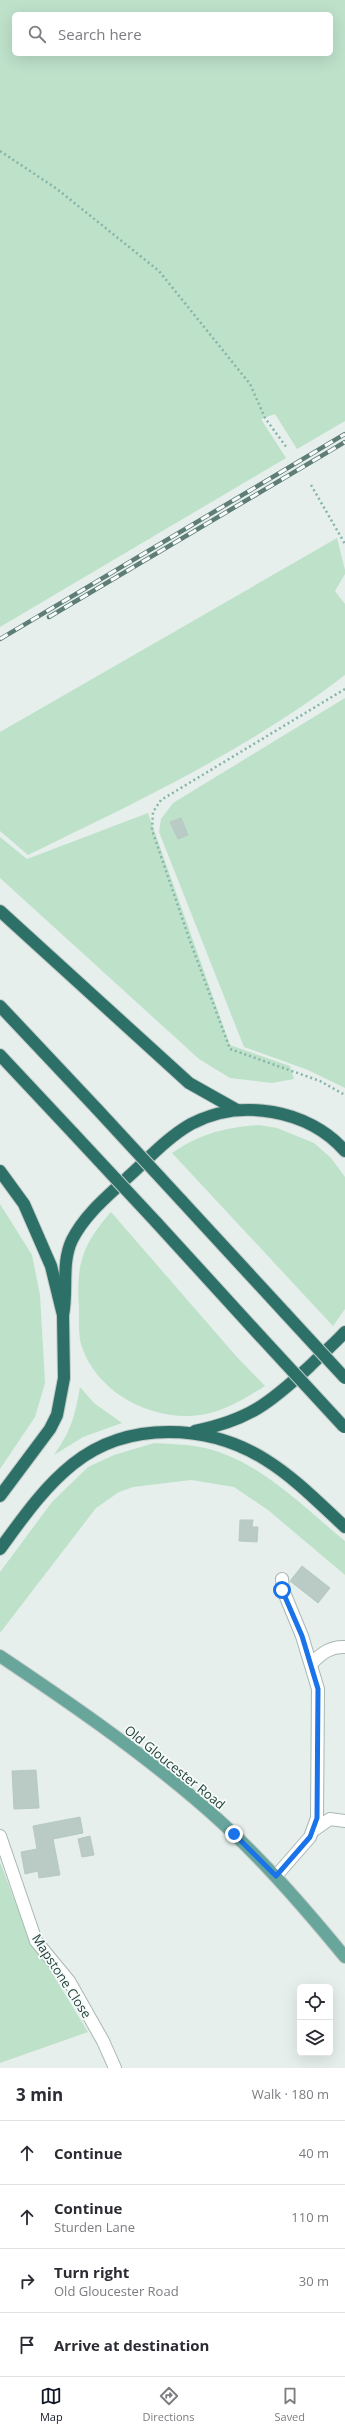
<!DOCTYPE html>
<meta charset="utf-8">
<style>
body{margin:0;font-family:"Open Sans",sans-serif;background:#f7f7f7;color:#2b2b33}
.controls{position:absolute;right:12px;bottom:12px;display:grid;overflow:hidden;border-radius:6px;box-shadow:0 4px 16px #0002}
.controls button{width:36px;height:36px;display:grid;place-items:center;padding:0;border:0;border-bottom:1px solid #e1e1e2;background:#fff;color:#2b2b33;font:20px sans-serif}
.stop{position:absolute;width:12px;height:12px;margin:-9px;border:3px solid #1a73e8;border-radius:50%;background:#fff}
.stop.end{background:#1a73e8;border-color:#fff;box-shadow:0 1px 4px #0008}
.list{margin:0;padding:0;list-style:none}
h2{display:flex;justify-content:space-between;align-items:center;height:52px;margin:0;padding:0 16px;font-size:17px}
h2 small{font-size:13px;font-weight:400;color:#7c7c81}
.list li{display:grid;grid-template-columns:26px 1fr auto;gap:12px;align-items:center;box-sizing:border-box;height:64px;padding:0 16px;border-top:1px solid #e1e1e2}
.list b{display:block;font-size:15px;white-space:nowrap}
.list p{margin:0;font-size:13px;white-space:nowrap;color:#7c7c81}
.list em{font-size:13px;font-style:normal;color:#7c7c81}
.icon{flex:none;width:22px;height:22px;fill:none;stroke:currentColor;stroke-width:2;stroke-linecap:round;stroke-linejoin:round}
.map{position:relative;flex:none;width:345px;height:2068px;overflow:hidden}
.search{position:absolute;background:#fff;box-shadow:0 4px 16px #0002;left:12px;right:12px;top:12px;height:44px;display:flex;align-items:center;gap:10px;box-sizing:border-box;padding:0 14px;border-radius:6px;color:#7c7c81;font-size:15px}
.sheet{height:308px;background:#fff}
nav{display:flex;justify-content:space-around;align-items:center;box-sizing:border-box;height:56px;border-top:1px solid #e1e1e2;background:#fff;font-size:11px;color:#7c7c81}
nav a{display:grid;justify-items:center;gap:2px}
nav .on{color:#111827}
.map>svg:first-child{display:block}
.green{fill:#bee1ca;fill-rule:evenodd}
.building{fill:#bacac5;stroke:#b7c9c3}
.lines{fill:none;stroke-linecap:round;stroke-linejoin:round}
.minor-casing{stroke:#a8b8b3;stroke-width:14}
.major-casing{stroke:#c1cac8;stroke-width:14}
.highway-casing{stroke:#c1cac8;stroke-width:14}
.path{stroke:#85b4a8;stroke-width:2.5;stroke-dasharray:2 3;stroke-linecap:butt}
.minor{stroke:#fff;stroke-width:12}
.major{stroke:#68a69b;stroke-width:12}
.highway{stroke:#2d7067;stroke-width:12}
.rail-casing{stroke:#5e7d77;stroke-width:4.5}
.rail{stroke:#f7fbf9;stroke-width:3;stroke-dasharray:9;stroke-linecap:butt}
.highway-bridge-casing{stroke:#c1cac8;stroke-width:14;stroke-linecap:butt}
.highway-bridge{stroke:#2d7067;stroke-width:12}
.route{stroke:#1a73e8;stroke-width:5}
.labels{text-anchor:middle;stroke-width:3.5;stroke-linejoin:round;paint-order:stroke}
.street-label{font-size:13px;fill:#23423c;stroke:#f7fbf9}
</style>
<div class="map">
<svg width="345" height="2068" viewBox="0 0 345 2068">
<rect width="100%" height="100%" fill="#e6efeb"/>
<!-- green -->
<g class="green">
<path d="M0 0H345V421L297 449 275 414 261 419 286 458 0 627ZM14 14H331V54H14Z"/>
<path d="M337 538 345 570V574L335 591 345 604V675C249 749 137 802 28 855L0 831V732Z"/>
<polygon points="345,698 345,1088 308,1070 244,1047 159,832 161,819 173,803"/>
<polygon points="148,813 230,1045 290,1066 294,1079 272,1083 230,1078 199,1059 0,878 0,837 27,859"/>
<path d="M259 1125 277 1128 314 1143 331 1158 345 1177V1309L333 1326 172 1153C199 1134 226 1127 259 1125Z"/>
<polygon points="0,1204 32,1255 40,1295 45,1383 35,1417 0,1469"/>
<path d="M111 1212 236 1356 265 1386C249 1396 233 1406 214 1412 164 1427 99 1398 82 1347 78 1336 79 1320 79 1308 76 1265 82 1245 111 1212Z"/>
<path d="M80 1387 94 1403 122 1423 83 1437 54 1455C71 1431 75 1416 80 1387Z"/>
<path d="M154 1443C167 1444 181 1444 194 1446 253 1454 301 1505 345 1541V1575L268 1510 234 1487 191 1480 133 1487 119 1492 96 1508 0 1633V1572L52 1502 88 1467 114 1455Z"/>
<polygon points="0,1862 26,1930 88,2032 0,2063"/>
</g>
<!-- building -->
<g class="building">
<polygon points="181,818 188,835 178,839 170,822"/>
<polygon points="240,1520 253,1520 252,1527 258,1527 257,1542 239,1541"/>
<polygon points="302,1566 330,1588 318,1603 290,1581"/>
<polygon points="36,1770 39,1808 14,1809 12,1771"/>
<polygon points="80,1817 83,1833 53,1839 60,1875 39,1878 38,1871 25,1874 21,1852 37,1849 33,1826"/>
<polygon points="90,1836 94,1855 82,1857 78,1839"/>
</g>
<g class="lines">
<!-- minor casing -->
<g class="minor-casing">
<g id="minor">
<path d="M312 1663C322 1653 331 1646 345 1647"/>
<polyline points="314,1830 330,1819 345,1821"/>
<polyline points="0,1836 36,1941 69,1981 103,2041 115,2068"/>
<polyline points="276,1876 310,1837 317,1818 318,1689 302,1636 283,1590 282,1579"/>
</g>
</g>
<!-- major casing -->
<g class="major-casing">
<path id="major" d="M0 1656C67 1701 134 1747 195 1799 251 1846 299 1901 345 1957"/>
</g>
<!-- highway casing -->
<g class="highway-casing">
<g id="highway">
<polyline points="0,911 189,1083 237,1110"/>
<polyline points="0,1006 97,1109"/>
<polyline points="0,1055 74,1134"/>
<polyline points="0,1171 24,1204 51,1266 63,1315 64,1378 57,1415 50,1429 0,1496"/>
<polyline points="181,1200 286,1314"/>
<polyline points="156,1222 261,1337"/>
<path d="M63 1315C68 1291 61 1263 72 1240 85 1214 108 1196 128 1177 148 1159 168 1137 191 1124 240 1098 308 1109 345 1151"/>
<path d="M195 1431C249 1420 270 1403 310 1366 321 1355 334 1344 345 1332"/>
<path d="M0 1549C22 1519 43 1488 73 1464 128 1420 209 1424 266 1460 295 1478 320 1504 345 1527"/>
</g>
</g>
<!-- path -->
<g class="path">
<polyline points="0,151 57,189 159,271 250,384 265,418 287,448"/>
<polyline points="311,485 345,544"/>
<polyline points="345,689 161,800 153,812 152,830 190,941 230,1049 320,1081 345,1095"/>
</g>
<!-- minor -->
<use href="#minor" class="minor"/>
<!-- major -->
<use href="#major" class="major"/>
<!-- highway -->
<use href="#highway" class="highway"/>
<!-- rail casing -->
<g class="rail-casing">
<g id="rail">
<polyline points="49,617 345,442"/>
<polyline points="0,639 345,434"/>
</g>
</g>
<!-- rail -->
<use href="#rail" class="rail"/>
<!-- highway-bridge casing -->
<g class="highway-bridge-casing">
<g id="highway-bridge">
<polyline points="97,1109 181,1200"/>
<polyline points="74,1134 156,1222"/>
<polyline points="286,1314 345,1378"/>
<polyline points="261,1337 344,1427"/>
</g>
</g>
<!-- highway-bridge -->
<use href="#highway-bridge" class="highway-bridge"/>
</g>
<g class="lines">
<!-- route -->
<polyline class="route" points="234,1834 276,1876 310,1837 317,1818 318,1689 302,1636 282,1590"/>
</g>
<g class="labels">
<!-- street labels -->
<g class="street-label">
<text transform="translate(175 1767) rotate(39)" y="5">Old Gloucester Road</text>
<text transform="translate(62 1976) rotate(57)" y="5">Mapstone Close</text>
</g>
</g>
</svg>
<div class="controls">
<button><svg class="icon" aria-label="locate" viewBox="0 0 24 24"><circle cx="12" cy="12" r="6"/><path d="M12 2v4M12 18v4M2 12h4M18 12h4"/></svg></button>
<button><svg class="icon" aria-label="layers" viewBox="0 0 24 24"><path d="M12 4l9 5-9 5-9-5zM3 14l9 5 9-5"/></svg></button>
</div>
<div class="stop" style="left:282px;top:1590px"></div>
<div class="stop end" style="left:234px;top:1834px"></div>
<div class="search"><svg class="icon" aria-label="search" viewBox="0 0 24 24"><circle cx="10" cy="10" r="6"/><path d="M15 15l6 6"/></svg>Search here</div>
</div>
<section class="sheet">
<h2>3 min<small>Walk · 180 m</small></h2>
<ul class="list">
<li><svg class="icon" aria-label="ahead" viewBox="0 0 24 24"><path d="M12 20V5M6 11l6-6 6 6"/></svg><div><b>Continue</b></div><em>40 m</em></li>
<li><svg class="icon" aria-label="ahead" viewBox="0 0 24 24"><path d="M12 20V5M6 11l6-6 6 6"/></svg><div><b>Continue</b><p>Sturden Lane</p></div><em>110 m</em></li>
<li><svg class="icon" aria-label="right" viewBox="0 0 24 24"><path d="M7 20v-9h11M14 6l5 5-5 5"/></svg><div><b>Turn right</b><p>Old Gloucester Road</p></div><em>30 m</em></li>
<li><svg class="icon" aria-label="arrive" viewBox="0 0 24 24"><path d="M6 21V4h12l-3 4 3 4H6"/></svg><div><b>Arrive at destination</b></div></li>
</ul>
</section>
<nav>
<a class="on"><svg class="icon" aria-label="map" viewBox="0 0 24 24"><path d="M3 6l6-2 6 2 6-2v14l-6 2-6-2-6 2zM9 4v14M15 6v14"/></svg>Map</a>
<a><svg class="icon" aria-label="directions" viewBox="0 0 24 24"><path d="M12 3l9 9-9 9-9-9zM9 14v-3h6M13 9l2 2-2 2"/></svg>Directions</a>
<a><svg class="icon" aria-label="saved" viewBox="0 0 24 24"><path d="M7 4h10v16l-5-4-5 4z"/></svg>Saved</a>
</nav>
